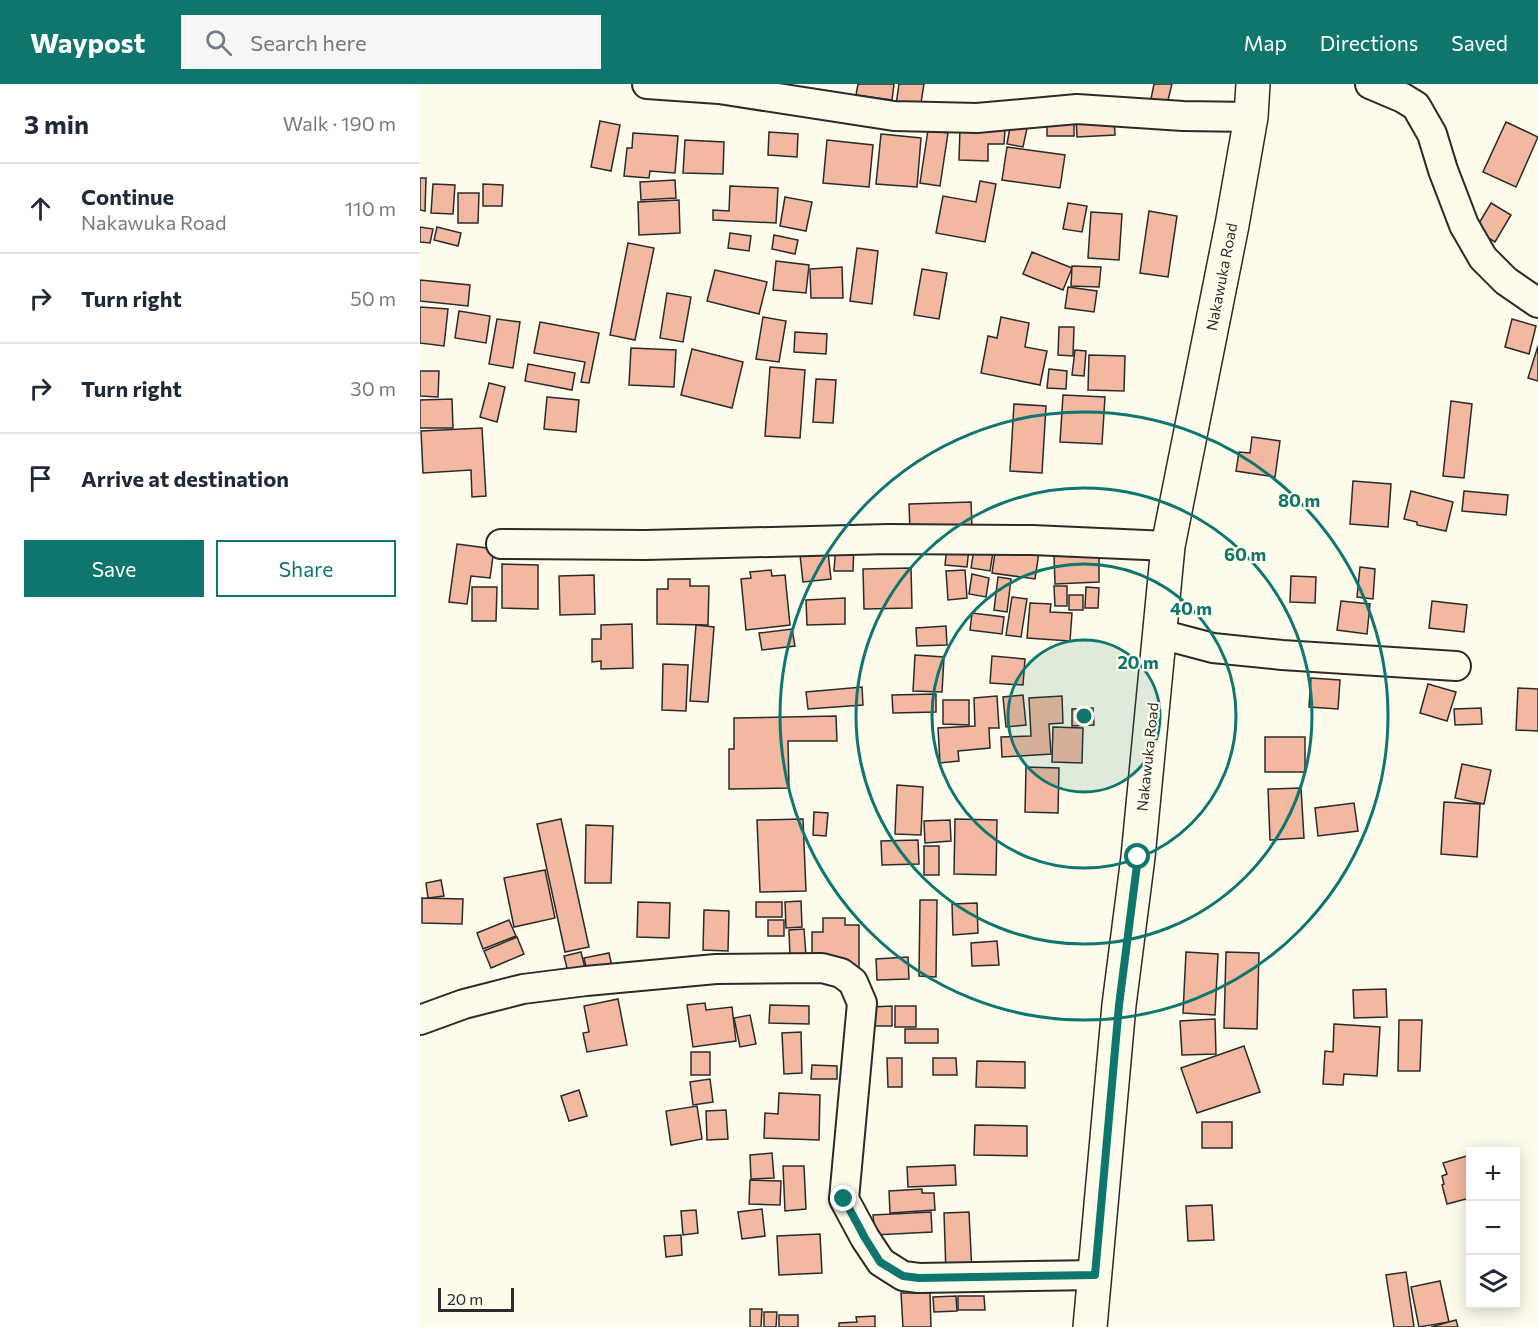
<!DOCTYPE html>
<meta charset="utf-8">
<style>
body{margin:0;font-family:Commissioner,sans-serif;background:#f6f6f7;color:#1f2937}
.controls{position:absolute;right:18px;bottom:18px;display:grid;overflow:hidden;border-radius:0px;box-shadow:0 3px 15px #0003}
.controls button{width:54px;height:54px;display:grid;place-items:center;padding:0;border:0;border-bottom:2px solid #e0e1e3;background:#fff;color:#1f2937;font:30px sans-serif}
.scale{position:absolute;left:18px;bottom:15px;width:76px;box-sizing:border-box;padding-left:6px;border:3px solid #2b2b2b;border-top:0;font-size:16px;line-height:21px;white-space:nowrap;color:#2b2b2b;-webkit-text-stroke:4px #fdfbea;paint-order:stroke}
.stop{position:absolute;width:18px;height:18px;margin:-14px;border:4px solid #0f766e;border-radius:50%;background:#fff}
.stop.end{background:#0f766e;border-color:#fff;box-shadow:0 2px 6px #0008}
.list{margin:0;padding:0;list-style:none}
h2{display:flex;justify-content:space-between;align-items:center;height:78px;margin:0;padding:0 24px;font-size:26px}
h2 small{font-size:20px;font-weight:400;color:#747a83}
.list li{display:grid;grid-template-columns:39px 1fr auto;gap:18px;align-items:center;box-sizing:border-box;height:90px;padding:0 24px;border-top:2px solid #e0e1e3}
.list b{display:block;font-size:22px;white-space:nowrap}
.list p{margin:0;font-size:20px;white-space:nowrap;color:#747a83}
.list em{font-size:20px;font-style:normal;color:#747a83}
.actions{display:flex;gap:12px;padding:18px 24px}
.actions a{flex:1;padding:14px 0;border:2px solid #0f766e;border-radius:0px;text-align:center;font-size:21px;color:#0f766e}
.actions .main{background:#0f766e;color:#fff}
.icon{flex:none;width:33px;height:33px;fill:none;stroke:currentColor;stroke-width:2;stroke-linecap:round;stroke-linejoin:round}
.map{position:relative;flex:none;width:1118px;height:1243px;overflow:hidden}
header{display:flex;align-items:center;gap:36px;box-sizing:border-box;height:84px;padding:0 30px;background:#0f766e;color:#fff}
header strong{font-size:28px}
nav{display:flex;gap:33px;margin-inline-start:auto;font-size:21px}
.search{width:420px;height:54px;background:#f6f6f7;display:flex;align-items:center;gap:15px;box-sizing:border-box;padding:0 21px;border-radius:0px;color:#747a83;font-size:22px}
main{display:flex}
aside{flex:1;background:#fff}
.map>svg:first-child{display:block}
.building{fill:#f2b8a0;stroke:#2b2b2b;stroke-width:1.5}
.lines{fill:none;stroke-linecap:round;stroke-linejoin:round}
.minor-casing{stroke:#2b2b2b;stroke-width:32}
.major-casing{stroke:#2b2b2b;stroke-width:36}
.minor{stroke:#fdfbea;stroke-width:28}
.major{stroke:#fdfbea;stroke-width:33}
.route{stroke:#0f766e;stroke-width:8}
.ring{fill:none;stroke:#0f766e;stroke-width:3}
.labels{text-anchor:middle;stroke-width:4.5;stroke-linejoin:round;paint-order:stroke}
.street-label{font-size:15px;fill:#2b2b2b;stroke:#fdfbea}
.centre{fill:#0f766e;stroke:#fdfbea;stroke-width:3}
.ring-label{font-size:18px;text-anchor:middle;font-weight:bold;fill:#0f766e;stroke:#fdfbea;stroke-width:4.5;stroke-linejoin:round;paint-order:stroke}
</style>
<header>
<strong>Waypost</strong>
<div class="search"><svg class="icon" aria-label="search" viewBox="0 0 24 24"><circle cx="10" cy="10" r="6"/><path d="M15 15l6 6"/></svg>Search here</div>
<nav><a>Map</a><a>Directions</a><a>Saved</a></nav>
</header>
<main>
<aside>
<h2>3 min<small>Walk · 190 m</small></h2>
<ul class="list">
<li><svg class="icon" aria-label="ahead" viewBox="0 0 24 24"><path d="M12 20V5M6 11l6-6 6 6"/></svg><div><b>Continue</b><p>Nakawuka Road</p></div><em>110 m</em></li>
<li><svg class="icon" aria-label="right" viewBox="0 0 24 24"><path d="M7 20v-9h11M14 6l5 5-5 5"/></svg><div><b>Turn right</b></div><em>50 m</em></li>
<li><svg class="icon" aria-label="right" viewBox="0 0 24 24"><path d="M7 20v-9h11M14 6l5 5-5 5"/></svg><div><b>Turn right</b></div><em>30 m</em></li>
<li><svg class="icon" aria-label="arrive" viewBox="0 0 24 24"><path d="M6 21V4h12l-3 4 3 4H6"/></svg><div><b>Arrive at destination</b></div></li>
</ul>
<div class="actions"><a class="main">Save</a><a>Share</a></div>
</aside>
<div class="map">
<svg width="1118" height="1243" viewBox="0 0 1118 1243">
<rect width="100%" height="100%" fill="#fdfbea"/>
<!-- building -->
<g class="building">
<polygon points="438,0 474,0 472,16 436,11"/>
<polygon points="479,0 504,0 500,25 476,21"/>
<polygon points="734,0 752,0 746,24 730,20"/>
<polygon points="592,32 609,35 603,63 587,60"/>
<polygon points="694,33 695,51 657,53 656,34"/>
<rect x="627" y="35" width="27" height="17"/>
<polygon points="180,37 200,41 191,87 171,83"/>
<polygon points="1086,38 1118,53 1096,103 1063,88"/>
<polygon points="540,44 585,45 584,60 568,60 568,77 539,76"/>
<polygon points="508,46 528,49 520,102 500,99"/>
<polygon points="349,48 378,50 377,73 348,71"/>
<polygon points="213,49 258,52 255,89 230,87 229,94 204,92 207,64 212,64"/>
<polygon points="461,50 501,54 497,103 456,100"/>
<polygon points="265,56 304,58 303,90 263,89"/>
<polygon points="407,56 453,61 449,103 403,99"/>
<polygon points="587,63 645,71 640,104 582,96"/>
<polygon points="0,94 6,94 5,127 0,126"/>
<polygon points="255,96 256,114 221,116 220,98"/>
<polygon points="560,97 576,100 565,158 516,149 523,112 556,118"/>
<polygon points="13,100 35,101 33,130 11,129"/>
<polygon points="63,100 83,101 82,122 63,122"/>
<polygon points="310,102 358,104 356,139 293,136 293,126 309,127"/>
<polygon points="38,109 59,109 58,139 38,139"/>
<polygon points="365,113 392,118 386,147 360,142"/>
<polygon points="259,116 260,149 219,151 218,118"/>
<polygon points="648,119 667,122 662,148 643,145"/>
<polygon points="1071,119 1091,131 1075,158 1055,146"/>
<polygon points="729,127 757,132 748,193 720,189"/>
<polygon points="671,128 702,130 699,176 668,174"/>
<polygon points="0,143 13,145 10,159 0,158"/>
<polygon points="17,143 41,149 38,162 14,156"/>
<polygon points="310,149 331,152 329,167 308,164"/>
<polygon points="354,151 378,156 375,170 352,165"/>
<polygon points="208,159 234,164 215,256 190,251"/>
<polygon points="437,164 458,167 452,220 430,217"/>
<polygon points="612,168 652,184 643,206 603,190"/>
<polygon points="356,177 389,181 386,209 353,206"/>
<polygon points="652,182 681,183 679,203 651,202"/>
<polygon points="422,183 423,214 391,214 390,185"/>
<polygon points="502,185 527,189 519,235 494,231"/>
<polygon points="295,186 347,198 339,230 287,217"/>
<polygon points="0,196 50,201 48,222 0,217"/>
<polygon points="648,203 677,207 674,228 645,224"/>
<polygon points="247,209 271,213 263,258 240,254"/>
<polygon points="0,223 28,225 24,262 0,259"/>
<polygon points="39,227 70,232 66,259 35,254"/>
<polygon points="343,233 366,237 359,278 336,275"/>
<polygon points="581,233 609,239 605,263 627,267 620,301 561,289 568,252 577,254"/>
<polygon points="77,235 100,238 93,284 69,280"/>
<polygon points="1092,235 1116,242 1109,270 1085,263"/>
<polygon points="120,238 179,249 169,299 161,298 165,278 114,269"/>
<polygon points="639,243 654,243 653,272 638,271"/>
<polygon points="375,248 407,250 406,270 374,268"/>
<polygon points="1118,262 1118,297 1108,294"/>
<polygon points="211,264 256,266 254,303 209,301"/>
<polygon points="272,265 323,278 312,324 261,311"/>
<polygon points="655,266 666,267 664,292 652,291"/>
<polygon points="669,271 705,272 704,307 668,306"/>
<polygon points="108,280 155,289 152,306 105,297"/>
<polygon points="350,283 385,286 380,354 345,352"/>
<polygon points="629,285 647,287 646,305 627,304"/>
<polygon points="0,287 19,287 18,313 0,312"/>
<polygon points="396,295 416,296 413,339 393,338"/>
<polygon points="69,299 85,303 77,338 60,333"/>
<polygon points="643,311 685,313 682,360 640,358"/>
<polygon points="127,313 159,316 156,348 124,345"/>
<polygon points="32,315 33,344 0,344 0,316"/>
<polygon points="1031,317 1052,320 1044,394 1023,392"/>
<polygon points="594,320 626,322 622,389 590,387"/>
<polygon points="62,344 66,412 52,413 51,386 3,389 1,347"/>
<polygon points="832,353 860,357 855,393 816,387 819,368 830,369"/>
<polygon points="933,397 971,400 968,443 930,440"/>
<polygon points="991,407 1033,418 1026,447 997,441 997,438 984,435"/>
<polygon points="1044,407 1088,411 1086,431 1042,427"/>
<polygon points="551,418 552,444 490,447 489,420"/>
<polygon points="416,459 434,460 433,487 414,487"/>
<polygon points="37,460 74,465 70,494 51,492 47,520 29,518"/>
<polygon points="576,462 619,468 615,495 572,489"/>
<polygon points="527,463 549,464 547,483 525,481"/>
<polygon points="554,465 573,468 570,487 551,484"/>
<polygon points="408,468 411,495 383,498 380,471"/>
<polygon points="679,470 679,498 635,500 634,471"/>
<polygon points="82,480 118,481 118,525 82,524"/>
<polygon points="940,483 955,485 953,515 937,513"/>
<polygon points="491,484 492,524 444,525 443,485"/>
<polygon points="351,486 352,492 365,491 370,541 326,546 321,495 331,494 330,488"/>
<polygon points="545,486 547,514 528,516 526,487"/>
<polygon points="552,490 569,494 566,513 549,510"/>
<polygon points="174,491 175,530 140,531 139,492"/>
<polygon points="871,492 896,493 895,519 870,518"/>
<polygon points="578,493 591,495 587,528 574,526"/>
<polygon points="248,495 270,495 270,502 289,502 288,541 237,540 237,505 248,505"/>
<polygon points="634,502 647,502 647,522 635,522"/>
<polygon points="52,503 77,503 76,537 52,537"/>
<polygon points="666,503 679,504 678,524 665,524"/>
<rect x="649" y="511" width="14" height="15"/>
<polygon points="592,513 607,515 601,553 586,551"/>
<polygon points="425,514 425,540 387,541 386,516"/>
<polygon points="921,517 950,520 947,550 917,546"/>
<polygon points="1012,517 1047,521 1044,548 1009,544"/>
<polygon points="610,519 631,520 630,528 652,529 650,557 607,554"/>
<polygon points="552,529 584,533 582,550 550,546"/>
<polygon points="212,540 213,584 181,585 181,577 172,578 172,555 181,555 181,541"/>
<polygon points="276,541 294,543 288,618 270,617"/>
<polygon points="526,542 527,561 497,562 496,544"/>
<polygon points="372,545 375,562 342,566 339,549"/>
<polygon points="495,571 524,573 522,608 493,607"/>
<polygon points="572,572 605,575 603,601 570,599"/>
<polygon points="243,580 268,581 266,627 242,626"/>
<polygon points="891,594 920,596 918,625 889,623"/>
<polygon points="1008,600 1036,608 1027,637 1000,629"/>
<polygon points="442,603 443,621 388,625 386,608"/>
<polygon points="1098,604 1118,605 1118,647 1096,646"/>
<polygon points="516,610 516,628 473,629 472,611"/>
<polygon points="603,611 606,641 586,643 583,613"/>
<polygon points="577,612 579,644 569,644 570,664 538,667 539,677 520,679 518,644 555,642 554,614"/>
<polygon points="642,612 643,639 629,640 631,670 582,673 581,653 611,652 609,614"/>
<polygon points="523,616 549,616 549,641 523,640"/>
<polygon points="673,624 674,641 652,642 652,625"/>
<polygon points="1061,624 1062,640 1035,641 1034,625"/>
<polygon points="416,632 417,657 368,657 369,704 309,705 309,665 314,665 314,634"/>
<polygon points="633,643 663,644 662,679 632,678"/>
<rect x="845" y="653" width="40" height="35"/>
<polygon points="1042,680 1071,686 1064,720 1035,714"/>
<polygon points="606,683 639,684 638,729 605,728"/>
<polygon points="477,701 503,703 501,751 475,750"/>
<polygon points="881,704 884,754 850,756 848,705"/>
<polygon points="1024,718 1060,720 1057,773 1021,770"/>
<polygon points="934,719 938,747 898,752 895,724"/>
<polygon points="394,728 408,729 406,752 393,751"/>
<polygon points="141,735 169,863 145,868 117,740"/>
<polygon points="383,735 386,807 340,808 337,736"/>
<polygon points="535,735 577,736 576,791 534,790"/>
<polygon points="530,736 531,757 505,759 504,737"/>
<polygon points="166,741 193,742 191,799 165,799"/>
<polygon points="498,756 499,780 462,781 461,757"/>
<rect x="504" y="762" width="15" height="29"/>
<polygon points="125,786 135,834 94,843 84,794"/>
<polygon points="21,796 24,812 8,814 6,799"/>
<polygon points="2,814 43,815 42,840 2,839"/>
<polygon points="500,816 517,816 516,893 499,892"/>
<polygon points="381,817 382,843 366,844 365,818"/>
<polygon points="218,818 250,819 249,854 217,853"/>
<rect x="336" y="818" width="26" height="15"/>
<polygon points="557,819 558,849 533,851 532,820"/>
<polygon points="284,826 309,827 308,867 283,866"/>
<polygon points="403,834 425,834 425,841 439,841 439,884 415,884 392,890 392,848 403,848"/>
<polygon points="89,836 96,852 63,865 57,849"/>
<rect x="348" y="836" width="16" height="16"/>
<polygon points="384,845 386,872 370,873 369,846"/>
<polygon points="97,853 104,870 71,884 64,867"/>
<polygon points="577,857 579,881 552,882 551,859"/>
<polygon points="161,868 167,892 150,896 144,872"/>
<polygon points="766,868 798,870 795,931 763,929"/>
<polygon points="806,868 839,869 837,945 804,944"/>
<polygon points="189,869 194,891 169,896 164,874"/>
<polygon points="488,873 489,895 457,896 456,875"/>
<polygon points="966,905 967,933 934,934 933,906"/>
<polygon points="198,915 207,961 167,968 163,949 169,948 164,922"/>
<polygon points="285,919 286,926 312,923 316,957 273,963 267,921"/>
<polygon points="350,921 389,922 389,940 349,939"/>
<polygon points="472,922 472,942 451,942 451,923"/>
<rect x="475" y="922" width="21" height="21"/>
<polygon points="330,931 336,960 320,963 314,934"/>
<polygon points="795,935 796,970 762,971 760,937"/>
<polygon points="979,936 1002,936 1000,987 978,987"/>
<polygon points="914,940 960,943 957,992 924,990 923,1001 903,1000 905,967 913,968"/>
<rect x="485" y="945" width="33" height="14"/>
<polygon points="381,948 382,989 364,990 362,949"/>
<polygon points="824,962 840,1008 777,1029 761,984"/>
<rect x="271" y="968" width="19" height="23"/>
<polygon points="467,974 482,974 482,1003 468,1003"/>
<polygon points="513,974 536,974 537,991 513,991"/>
<polygon points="557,977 605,978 605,1004 556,1003"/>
<polygon points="392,981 417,982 417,995 391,995"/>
<polygon points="290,995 293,1018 273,1021 270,998"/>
<polygon points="159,1006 167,1032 149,1037 141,1012"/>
<polygon points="359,1009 400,1011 399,1056 344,1054 345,1029 358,1030"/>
<polygon points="277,1022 282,1055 251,1061 246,1027"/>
<polygon points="306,1026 308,1055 287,1056 286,1027"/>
<rect x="782" y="1038" width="30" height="26"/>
<polygon points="555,1041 607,1042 607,1072 554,1071"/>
<polygon points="352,1069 354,1094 331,1095 330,1071"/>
<polygon points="1050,1071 1050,1114 1027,1120 1022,1101 1024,1100 1022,1092 1027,1090 1023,1079"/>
<polygon points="535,1081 536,1101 488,1103 487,1083"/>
<polygon points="363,1082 384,1082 386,1125 365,1127"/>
<polygon points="330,1096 361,1097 360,1121 329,1120"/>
<polygon points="502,1105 502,1109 514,1109 515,1126 470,1129 469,1107"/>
<polygon points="792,1121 794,1156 768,1157 766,1122"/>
<polygon points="342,1125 345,1152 322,1155 318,1128"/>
<polygon points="276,1126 278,1149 263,1151 261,1127"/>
<polygon points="511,1128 512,1148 455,1151 453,1131"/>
<polygon points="549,1128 552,1189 526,1190 524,1129"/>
<polygon points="400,1150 402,1189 359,1191 357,1152"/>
<polygon points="261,1151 262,1171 246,1173 244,1152"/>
<polygon points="986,1188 994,1243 974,1243 966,1191"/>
<polygon points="1020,1197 1029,1238 999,1243 991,1203"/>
<polygon points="481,1209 510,1209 511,1243 483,1243"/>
<polygon points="536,1212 537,1227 514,1228 513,1213"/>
<polygon points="538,1212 564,1212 565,1226 538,1226"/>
<polygon points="330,1225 342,1225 341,1243 330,1243"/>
<polygon points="344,1228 357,1228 356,1243 344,1243"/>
<rect x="359" y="1231" width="19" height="12"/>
<polygon points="455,1232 455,1243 419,1243 419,1239 437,1238 436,1233"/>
<polygon points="1036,1236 1038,1243 1011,1243"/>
</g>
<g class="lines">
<!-- minor casing -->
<g class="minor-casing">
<g id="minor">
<polyline points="227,0 299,5 474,32 557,34 657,25 763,32 831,33"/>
<polyline points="950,0 983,14 996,22 1012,50 1023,86 1044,141 1063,174 1086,197 1118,219"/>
<polyline points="81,460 226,461 469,455 612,456 748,462"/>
<polyline points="740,550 793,564 862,571 1036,582"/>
<polyline points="0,936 44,920 103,905 166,897 296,885 402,884 421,889 433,898 442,919 424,1115 445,1154 461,1178 483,1192 499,1194 675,1191"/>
</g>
</g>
<!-- major casing -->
<g class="major-casing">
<polyline id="major" points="670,1243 699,921 718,773 748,462 812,141 831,33 833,0"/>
</g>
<!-- minor -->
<use href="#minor" class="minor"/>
<!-- major -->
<use href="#major" class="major"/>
</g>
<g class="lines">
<!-- route -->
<polyline class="route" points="424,1115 445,1154 460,1178 483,1192 499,1194 675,1191 699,921 718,773"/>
</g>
<!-- distance rings -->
<circle cx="664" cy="632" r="76" fill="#0f766e" fill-opacity=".12"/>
<g class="ring">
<circle cx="664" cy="632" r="76"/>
<circle cx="664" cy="632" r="152"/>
<circle cx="664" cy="632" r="228"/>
<circle cx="664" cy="632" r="304"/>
</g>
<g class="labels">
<!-- street labels -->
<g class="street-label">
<text transform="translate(802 193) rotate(-79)" y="5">Nakawuka Road</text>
<text transform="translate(728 673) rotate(-84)" y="5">Nakawuka Road</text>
</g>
</g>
<circle cx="664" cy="632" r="9" class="centre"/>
<g class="ring-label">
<text x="879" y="423">80 m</text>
<text x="825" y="477">60 m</text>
<text x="771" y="531">40 m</text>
<text x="718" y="585">20 m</text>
</g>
</svg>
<div class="controls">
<button>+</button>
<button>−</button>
<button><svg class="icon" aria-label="layers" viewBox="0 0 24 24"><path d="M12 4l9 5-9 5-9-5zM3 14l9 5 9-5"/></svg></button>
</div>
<div class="scale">20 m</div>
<div class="stop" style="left:718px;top:773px"></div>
<div class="stop end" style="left:424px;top:1115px"></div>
</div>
</main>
